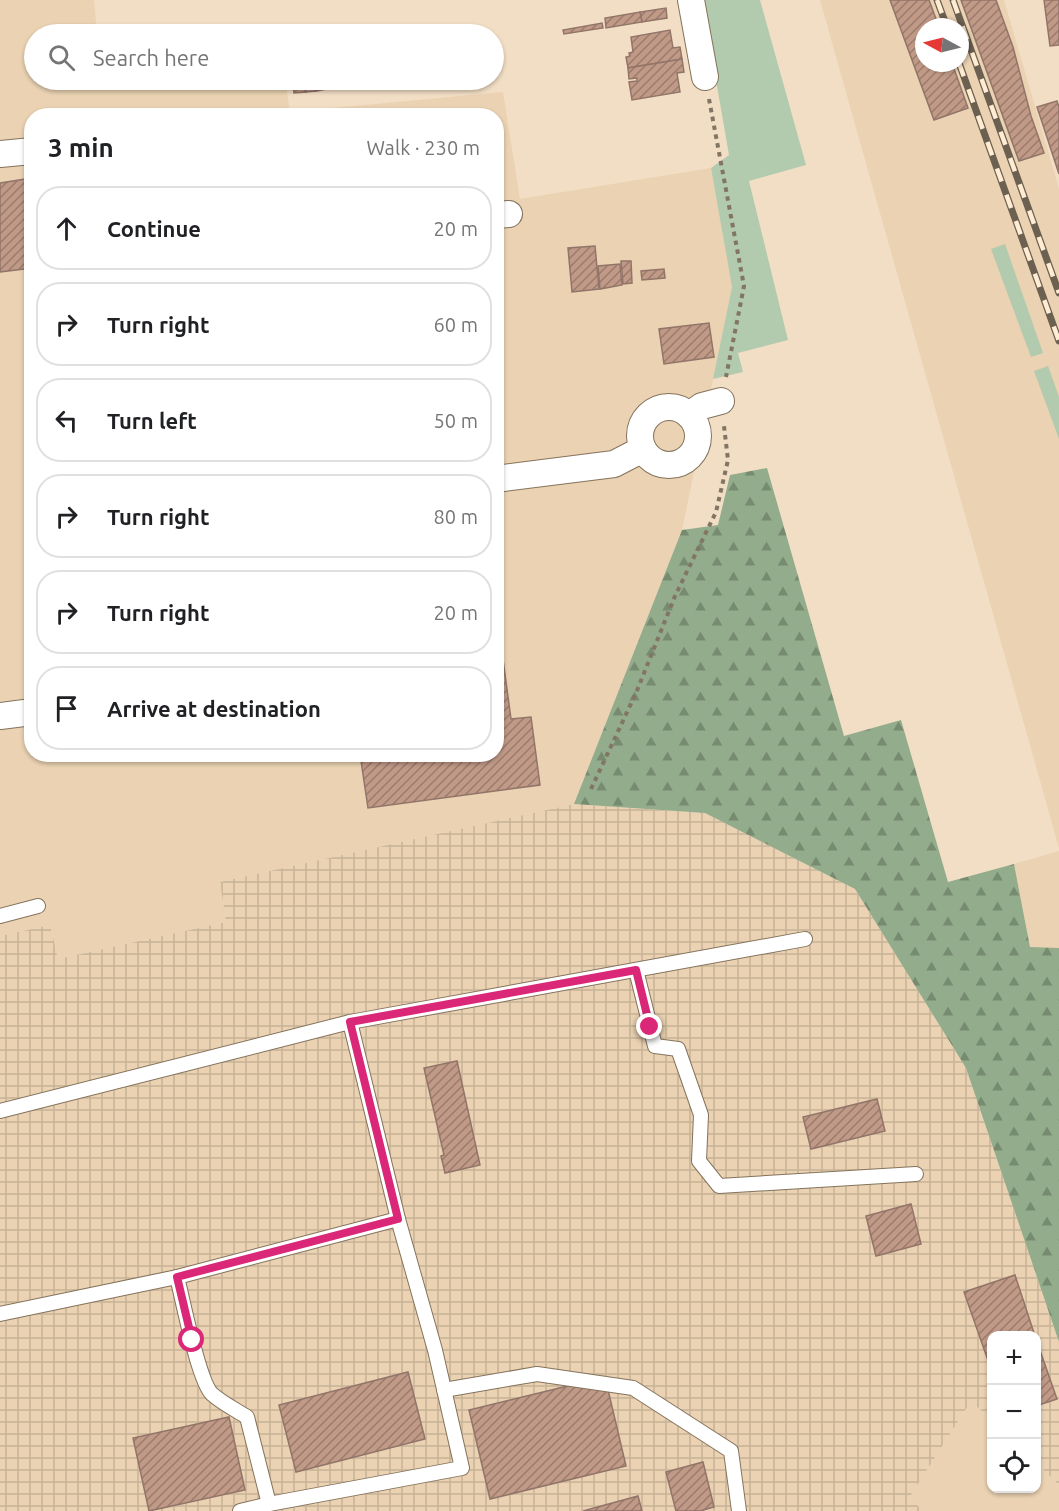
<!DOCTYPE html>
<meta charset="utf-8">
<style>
body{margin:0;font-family:Ubuntu,sans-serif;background:#f2f2f2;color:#202124}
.controls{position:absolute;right:18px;bottom:18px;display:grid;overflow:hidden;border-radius:12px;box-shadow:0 2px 4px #0004}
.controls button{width:54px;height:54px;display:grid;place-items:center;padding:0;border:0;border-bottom:2px solid #e0e0e0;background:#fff;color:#202124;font:30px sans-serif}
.compass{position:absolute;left:915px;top:18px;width:54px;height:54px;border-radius:50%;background:#fff;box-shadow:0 2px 4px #0004;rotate:277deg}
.stop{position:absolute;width:18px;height:18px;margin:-14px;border:4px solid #db2777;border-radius:50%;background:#fff}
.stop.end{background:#db2777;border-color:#fff;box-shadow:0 2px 6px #0008}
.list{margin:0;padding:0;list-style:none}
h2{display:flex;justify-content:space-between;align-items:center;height:78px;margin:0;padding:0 24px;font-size:26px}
h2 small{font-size:20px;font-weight:400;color:#757577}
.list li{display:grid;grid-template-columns:39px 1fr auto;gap:18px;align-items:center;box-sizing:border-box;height:84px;margin:0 12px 12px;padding:0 12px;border:2px solid #e0e0e0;border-radius:24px}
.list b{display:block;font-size:22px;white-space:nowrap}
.list em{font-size:20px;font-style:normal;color:#757577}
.icon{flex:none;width:33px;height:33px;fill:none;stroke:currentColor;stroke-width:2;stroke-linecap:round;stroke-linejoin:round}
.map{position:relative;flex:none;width:1059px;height:1511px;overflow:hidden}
.search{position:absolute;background:#fff;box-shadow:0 2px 4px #0004;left:24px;top:24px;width:480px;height:66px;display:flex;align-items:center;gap:15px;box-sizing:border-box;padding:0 21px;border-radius:33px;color:#757577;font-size:22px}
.panel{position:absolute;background:#fff;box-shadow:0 2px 4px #0004;left:24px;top:108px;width:480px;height:654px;border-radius:24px}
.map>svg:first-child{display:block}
.built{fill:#ead2b2;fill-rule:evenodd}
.industrial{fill:url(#industrial-grid)}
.grass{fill:#b2caad}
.forest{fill:url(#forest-firs)}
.building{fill:url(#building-hatch);stroke:#927569;stroke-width:1.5}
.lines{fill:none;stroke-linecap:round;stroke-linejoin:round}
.service-casing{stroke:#84735c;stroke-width:16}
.minor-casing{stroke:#84735c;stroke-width:28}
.path{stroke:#827564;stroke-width:4;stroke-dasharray:4.5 4.5;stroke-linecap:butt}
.service{stroke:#fff;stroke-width:14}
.minor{stroke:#fff;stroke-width:26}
.rail-casing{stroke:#6c6051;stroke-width:7}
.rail{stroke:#ffecd2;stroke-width:4.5;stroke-dasharray:14;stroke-linecap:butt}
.route{stroke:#db2777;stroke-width:8}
</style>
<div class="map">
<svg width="1059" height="1511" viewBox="0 0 1059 1511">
<defs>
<pattern id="industrial-grid" width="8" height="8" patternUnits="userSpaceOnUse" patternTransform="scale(1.5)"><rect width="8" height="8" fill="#ead2b2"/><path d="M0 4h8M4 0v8" fill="none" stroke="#c8b398"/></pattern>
<pattern id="forest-firs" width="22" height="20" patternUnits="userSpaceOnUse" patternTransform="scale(1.5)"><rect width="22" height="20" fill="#92ac8c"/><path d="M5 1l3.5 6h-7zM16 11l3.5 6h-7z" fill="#768b70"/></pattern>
<pattern id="building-hatch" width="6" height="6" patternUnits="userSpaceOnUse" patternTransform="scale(1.5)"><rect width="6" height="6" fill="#c09987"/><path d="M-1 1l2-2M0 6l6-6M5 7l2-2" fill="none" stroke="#9b7b6c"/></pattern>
</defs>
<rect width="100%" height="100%" fill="#f2dec5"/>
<!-- built -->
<g class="built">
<path d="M0 0H94L97 34H34V80H102L103 88 162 80H285L290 112 503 92 520 199 711 168 732 287 682 530 574 804 220 882 226 922 58 959 49 925 0 936ZM32 116H496V754H32Z"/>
<path d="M820 0H1004L1059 189V848ZM924 27H960V63H924Z"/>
<polygon points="1059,851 1059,948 1030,948 1014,864"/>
<polygon points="971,1401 991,1420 992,1488 1036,1488 1037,1463 1059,1485 1059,1511 924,1511 909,1498"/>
</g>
<!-- industrial -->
<polygon class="industrial" points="574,804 705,813 855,889 966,1068 1059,1342 1059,1485 1037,1463 1036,1336 992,1336 991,1420 971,1401 909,1498 924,1511 0,1511 0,936 50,925 58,959 226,922 220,882"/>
<!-- grass -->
<g class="grass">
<polygon points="702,0 760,0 806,165 749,181 788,340 738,353 743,372 713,379 732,287 711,168 729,155"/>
<polygon points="1005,244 1043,353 1031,357 991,249"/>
<polygon points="1048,366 1059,397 1059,439 1034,371"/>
</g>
<!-- forest -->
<polygon class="forest" points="767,468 844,736 901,720 948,882 1014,864 1030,947 1059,948 1059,1342 966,1068 855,889 705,813 574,804 682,530 718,525 730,475"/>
<!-- building -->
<g class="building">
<polygon points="890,0 929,0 939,27 924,27 924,63 952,63 968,108 934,120"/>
<polygon points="961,0 996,0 1013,47 1031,116 1044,153 1019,161"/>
<polygon points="1044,0 1059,0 1059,45 1050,46"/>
<polygon points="666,8 667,18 642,22 640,12"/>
<polygon points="640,12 642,22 606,28 605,18"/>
<polygon points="602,23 603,28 564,34 563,30"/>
<polygon points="670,30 673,48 680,47 682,59 628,68 626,57 630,56 629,53 633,52 631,37"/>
<polygon points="682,59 684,72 677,73 680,92 632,100 629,82 637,81 637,78 629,79 628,68"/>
<polygon points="293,80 304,80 306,92 294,93"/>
<polygon points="304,80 315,80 316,91 306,92"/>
<polygon points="315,80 326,80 327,89 316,91"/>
<polygon points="326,80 338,80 338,88 327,89"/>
<polygon points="1057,101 1059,107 1059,174 1037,107"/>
<polygon points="32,178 32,268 0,272 0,183"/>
<polygon points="595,246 599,289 572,292 568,248"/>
<polygon points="621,261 631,261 632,283 623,284"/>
<polygon points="620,264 622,285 600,289 598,266"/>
<polygon points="664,269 665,278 642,280 641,271"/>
<polygon points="709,323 714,357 664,364 659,329"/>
<polygon points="502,652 511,719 531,717 540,785 368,808 360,754 496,754 496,653"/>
<polygon points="457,1061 480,1165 445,1173 441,1156 444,1155 424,1068"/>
<polygon points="877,1099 885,1131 811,1149 803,1117"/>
<polygon points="911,1204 921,1244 876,1256 866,1216"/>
<polygon points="1015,1275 1035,1336 992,1336 992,1372 964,1292"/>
<polygon points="1036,1339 1057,1399 1036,1406"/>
<polygon points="408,1372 425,1439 296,1472 279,1405"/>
<polygon points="605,1377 626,1466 490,1499 469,1410"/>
<polygon points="229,1417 245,1490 149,1511 133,1438"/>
<polygon points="703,1462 714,1507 700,1511 676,1511 666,1472"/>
<polygon points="638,1496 642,1511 583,1511"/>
</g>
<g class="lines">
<!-- service casing -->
<g class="service-casing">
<g id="service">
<polyline points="0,916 38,906"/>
<polyline points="636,970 655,1046 678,1049 701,1115 699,1161 719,1186 916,1174"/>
<polyline points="350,1022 805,939"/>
<polyline points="0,1111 350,1022 398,1219 435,1350 462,1468 269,1504"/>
<polyline points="177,1277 398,1219"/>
<path d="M0 1314 177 1277C183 1300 198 1380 212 1394 222 1403 236 1410 247 1417L269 1504 240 1511"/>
<polyline points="444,1390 537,1374 633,1388 731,1451 739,1511"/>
</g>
</g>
<!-- minor casing -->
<g class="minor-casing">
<g id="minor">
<polyline points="691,0 705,77"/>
<polyline points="0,154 32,151"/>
<polyline points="496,215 509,214"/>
<circle cx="669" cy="436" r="29"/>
<polyline points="689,415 702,406 721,401"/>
<polyline points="496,479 614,464 643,449"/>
<polyline points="0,716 32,712"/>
</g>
</g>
<!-- path -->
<g class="path">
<polyline points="709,99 744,286 726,377"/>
<polyline points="591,789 636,693 675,596 716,512 728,460 724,426"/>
</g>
<!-- service -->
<use href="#service" class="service"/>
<!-- minor -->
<use href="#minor" class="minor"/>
<!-- rail casing -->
<g class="rail-casing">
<g id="rail">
<polyline points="937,0 947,27"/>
<polyline points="953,0 1059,293"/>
<polyline points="959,63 1059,341"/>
</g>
</g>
<!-- rail -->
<use href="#rail" class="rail"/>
</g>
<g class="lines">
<!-- route -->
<polyline class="route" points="192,1340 177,1277 398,1219 350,1022 636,970 650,1027"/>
</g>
</svg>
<div class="controls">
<button>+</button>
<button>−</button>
<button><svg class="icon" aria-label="locate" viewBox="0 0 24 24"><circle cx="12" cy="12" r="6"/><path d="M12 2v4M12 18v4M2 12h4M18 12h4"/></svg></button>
</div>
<svg class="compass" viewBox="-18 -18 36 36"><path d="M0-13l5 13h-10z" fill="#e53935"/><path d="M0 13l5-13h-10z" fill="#757577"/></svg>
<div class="stop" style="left:192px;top:1340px"></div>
<div class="stop end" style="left:650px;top:1027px"></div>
<div class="search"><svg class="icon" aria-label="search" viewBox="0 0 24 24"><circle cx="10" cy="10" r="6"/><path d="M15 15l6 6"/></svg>Search here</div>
<section class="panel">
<h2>3 min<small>Walk · 230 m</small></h2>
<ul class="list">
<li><svg class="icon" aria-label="ahead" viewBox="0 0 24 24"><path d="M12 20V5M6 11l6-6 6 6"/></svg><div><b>Continue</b></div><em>20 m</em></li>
<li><svg class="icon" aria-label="right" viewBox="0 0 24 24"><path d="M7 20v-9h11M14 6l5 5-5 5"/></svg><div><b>Turn right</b></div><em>60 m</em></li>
<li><svg class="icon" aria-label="left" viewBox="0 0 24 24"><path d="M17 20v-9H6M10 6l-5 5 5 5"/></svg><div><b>Turn left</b></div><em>50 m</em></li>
<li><svg class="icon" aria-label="right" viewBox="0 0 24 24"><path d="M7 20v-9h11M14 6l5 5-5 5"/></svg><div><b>Turn right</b></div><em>80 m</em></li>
<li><svg class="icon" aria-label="right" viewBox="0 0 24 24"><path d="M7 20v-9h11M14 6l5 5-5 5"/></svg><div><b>Turn right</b></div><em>20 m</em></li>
<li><svg class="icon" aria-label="arrive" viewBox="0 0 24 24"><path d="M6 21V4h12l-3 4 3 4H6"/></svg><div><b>Arrive at destination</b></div></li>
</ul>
</section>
</div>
